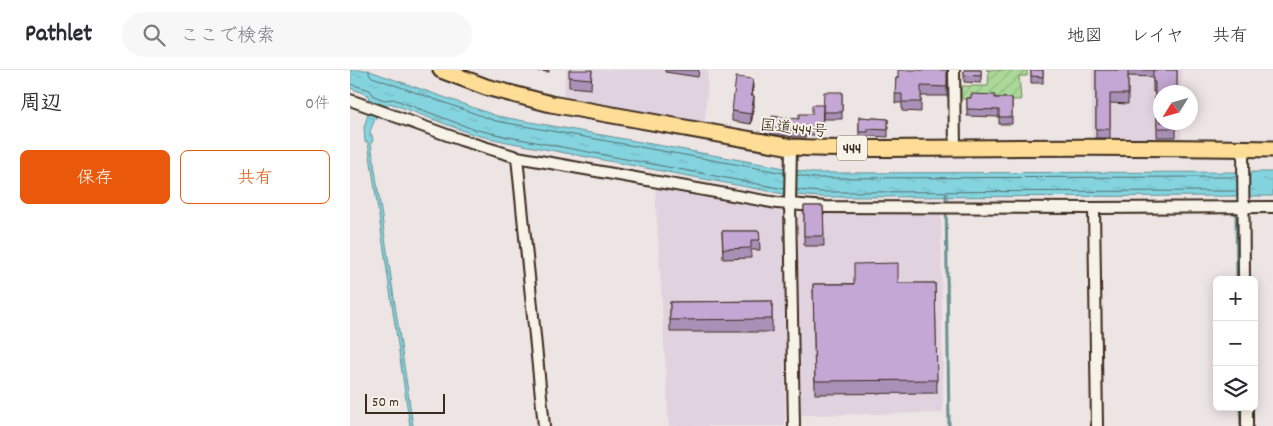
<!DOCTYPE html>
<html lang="ja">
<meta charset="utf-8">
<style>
body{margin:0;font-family:Dekko,"Klee One",sans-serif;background:#f7f7f7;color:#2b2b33}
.controls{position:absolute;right:15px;bottom:15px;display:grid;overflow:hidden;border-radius:8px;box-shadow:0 2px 12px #0003}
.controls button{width:45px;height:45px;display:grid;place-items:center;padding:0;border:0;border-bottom:1px solid #e1e1e2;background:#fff;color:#2b2b33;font:25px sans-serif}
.compass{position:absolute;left:803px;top:15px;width:45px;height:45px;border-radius:50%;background:#fff;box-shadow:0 2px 12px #0003;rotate:233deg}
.scale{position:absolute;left:15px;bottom:12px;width:80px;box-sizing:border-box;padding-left:5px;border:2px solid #3b2a1e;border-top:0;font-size:14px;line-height:18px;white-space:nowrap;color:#3b2a1e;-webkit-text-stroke:4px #f7f3e8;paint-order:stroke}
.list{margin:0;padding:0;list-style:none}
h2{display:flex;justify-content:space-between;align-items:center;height:65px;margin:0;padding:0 20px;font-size:21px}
h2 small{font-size:16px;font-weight:400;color:#7c7c81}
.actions{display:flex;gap:10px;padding:15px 20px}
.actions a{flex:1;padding:11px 0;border:1px solid #ea580c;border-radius:8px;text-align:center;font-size:18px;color:#ea580c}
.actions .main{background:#ea580c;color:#fff}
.icon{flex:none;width:28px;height:28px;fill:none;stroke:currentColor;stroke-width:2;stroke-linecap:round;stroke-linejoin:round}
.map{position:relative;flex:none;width:923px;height:356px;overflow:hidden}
header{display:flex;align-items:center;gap:30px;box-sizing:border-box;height:70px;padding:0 25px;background:#fff;border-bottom:1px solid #e1e1e2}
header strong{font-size:24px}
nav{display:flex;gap:28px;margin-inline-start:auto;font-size:18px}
.search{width:350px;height:45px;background:#f7f7f7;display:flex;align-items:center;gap:12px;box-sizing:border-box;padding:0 18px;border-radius:28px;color:#7c7c81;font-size:19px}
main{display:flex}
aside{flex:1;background:#fff}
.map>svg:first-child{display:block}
.built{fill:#e1d2df}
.garden{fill:url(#garden-furrows);stroke:#72815b}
.water{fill:url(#water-ripples);stroke:#679092}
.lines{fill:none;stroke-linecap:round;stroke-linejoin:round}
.shore{stroke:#586e6c;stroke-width:1}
.stream{stroke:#679092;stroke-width:3}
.minor-casing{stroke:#3b2a1e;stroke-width:14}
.highway-casing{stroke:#3b2a1e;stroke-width:19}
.minor{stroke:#f7f3e8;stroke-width:10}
.highway{stroke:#fedd96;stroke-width:15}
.wall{fill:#a990b6;stroke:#3b2a1e}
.shaded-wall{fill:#897594;stroke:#3b2a1e}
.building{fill:#c4a7d4;stroke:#3b2a1e}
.labels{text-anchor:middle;stroke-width:4;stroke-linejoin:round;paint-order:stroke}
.shield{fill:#f7f3e8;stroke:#73665b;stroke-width:1}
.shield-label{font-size:15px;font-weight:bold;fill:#3b2a1e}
.street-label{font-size:16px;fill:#3b2a1e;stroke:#f7f3e8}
</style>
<header>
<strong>Pathlet</strong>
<div class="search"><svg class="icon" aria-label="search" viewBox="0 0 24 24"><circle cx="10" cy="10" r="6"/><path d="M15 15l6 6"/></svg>ここで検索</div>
<nav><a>地図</a><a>レイヤ</a><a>共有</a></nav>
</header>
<main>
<aside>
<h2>周辺<small>0件</small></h2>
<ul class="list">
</ul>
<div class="actions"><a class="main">保存</a><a>共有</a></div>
</aside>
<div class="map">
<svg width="923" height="356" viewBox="0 0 923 356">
<defs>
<pattern id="garden-furrows" width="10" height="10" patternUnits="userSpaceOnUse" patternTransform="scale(1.25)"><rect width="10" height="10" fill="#a9d898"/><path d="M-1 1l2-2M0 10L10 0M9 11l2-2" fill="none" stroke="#92ba83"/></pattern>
<pattern id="water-ripples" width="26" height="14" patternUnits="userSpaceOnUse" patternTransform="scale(1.25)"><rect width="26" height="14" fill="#84d4e0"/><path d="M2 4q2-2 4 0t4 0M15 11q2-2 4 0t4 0" fill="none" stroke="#73b6c0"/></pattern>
</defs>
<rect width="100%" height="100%" fill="#ede4e4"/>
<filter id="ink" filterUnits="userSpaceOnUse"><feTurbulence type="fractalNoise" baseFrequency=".02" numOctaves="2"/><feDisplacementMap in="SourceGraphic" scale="10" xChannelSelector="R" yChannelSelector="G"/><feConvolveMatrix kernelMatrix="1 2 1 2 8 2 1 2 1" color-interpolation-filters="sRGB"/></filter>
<g filter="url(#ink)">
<!-- built -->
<g class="built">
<polygon points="216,0 358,0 355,53 213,26"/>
<polygon points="742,0 832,0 831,22 810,22 810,52 831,53 831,70 742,70"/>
<polygon points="305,115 424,135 434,145 435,356 319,356"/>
<polygon points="454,140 591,144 593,343 451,345 447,149"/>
</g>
<!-- garden -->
<polygon class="garden" points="636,0 677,0 677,6 669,6 671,30 611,29 611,16 638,16 639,0"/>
<!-- water -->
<polygon class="water" points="0,0 17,0 147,46 462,103 923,102 923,126 470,127 434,124 157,72 122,64 40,33 37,36 29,33 24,45 26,47 20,61 21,65 22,65 23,71 21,73 63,356 60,356 18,72 15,72 14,58 18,44 21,44 25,32 19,30 18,25 0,18"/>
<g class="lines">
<!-- shore -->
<g class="shore">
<polyline points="19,0 19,4 22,7 146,51 434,103"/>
<polyline points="0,14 20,20 24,26 29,28 35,30 43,29 123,59 159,67 434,119"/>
<polyline points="447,105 462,108 887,107"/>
<polyline points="447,120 471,122 887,121"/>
</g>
<!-- stream -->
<g class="stream">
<polyline points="596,124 599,356"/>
<polyline points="886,144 887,210"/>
<polyline points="890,337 891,356"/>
</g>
<!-- minor casing -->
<g class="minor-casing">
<g id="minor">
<polyline points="604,0 605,78"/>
<polyline points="0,30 111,70 167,87 194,356"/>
<polyline points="441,77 440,134 444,356"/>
<polyline points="893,78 894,210"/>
<polyline points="167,87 427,133 476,137 744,138 923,137"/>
<polyline points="744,138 747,356"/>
<polyline points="897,337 897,356"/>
</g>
</g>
<!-- highway casing -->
<g class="highway-casing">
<path id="highway" d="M91 0 136 17 201 34 441 77C497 80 552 78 608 78 713 77 818 77 923 79"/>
</g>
<!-- minor -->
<use href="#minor" class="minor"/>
<!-- highway -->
<use href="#highway" class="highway"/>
</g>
<!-- wall -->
<g class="wall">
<polygon points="186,0 199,0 199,2 186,1"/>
<polygon points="242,0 241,19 219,17 219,7"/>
<polygon points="315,0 349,0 348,7 315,2"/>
<polygon points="597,0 597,26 571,26 571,42 552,41 552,33 545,33 546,8"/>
<polygon points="614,0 631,0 631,13 614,12"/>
<rect x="681" y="0" width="12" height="13"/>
<polygon points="746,0 827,0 826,67 807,67 807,38 805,38 805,22 803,22 803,7 778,6 778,34 760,33 760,68 746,68"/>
<polygon points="403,19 402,26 404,36 401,54 382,51 382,41"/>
<polygon points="492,22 492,49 473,49 473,42"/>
<polygon points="617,28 662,28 662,54 649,54 649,47 617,46"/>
<polygon points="473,35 472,65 456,65 456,67 445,67 421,64 421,58 449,49 462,44"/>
<polygon points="509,47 538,49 538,67 518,66 518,69 509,69"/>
<polygon points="454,136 473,136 474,176 454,176"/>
<polygon points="372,161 409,161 410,180 401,180 401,188 373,189"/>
<polygon points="585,213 587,323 465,324 463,214"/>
<polygon points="422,231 422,262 320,262 320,232"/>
</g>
<!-- shaded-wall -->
<g class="shaded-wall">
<polygon points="403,9 403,19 401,36 401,26"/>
<polygon points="404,26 404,36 401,54 401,44"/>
</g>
<!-- building -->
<g class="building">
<polygon points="219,0 242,0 241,9 219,7"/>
<polygon points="548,0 597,0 597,17 571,16 571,32 552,32 552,24 545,24 546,8 548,8"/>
<polygon points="614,0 631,0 631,6 614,5"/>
<polygon points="681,0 693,0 693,7 681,6"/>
<polygon points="746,0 778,0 778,24 760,24 760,59 746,59"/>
<polygon points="803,0 827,0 827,22 810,22 810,52 826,52 826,58 807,58 807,29 805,29 805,12 803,12"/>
<polygon points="386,7 403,9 401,26 404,26 401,44 382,41"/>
<polygon points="474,22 492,22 492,42 473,42"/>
<polygon points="621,24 645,25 645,28 662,28 662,47 649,47 649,40 617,39 617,28 621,28"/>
<polygon points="462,35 473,35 472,59 456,59 456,61 445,61 421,58 422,46 449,49 449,44 462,44"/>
<polygon points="509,47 538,49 538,60 518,59 518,62 509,62"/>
<polygon points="454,136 473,136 474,166 454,166"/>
<polygon points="372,161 409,161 410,170 401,170 401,178 373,179"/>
<polygon points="548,193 548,213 585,213 587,310 465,311 463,214 504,214 504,194"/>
<polygon points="422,231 422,249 320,250 320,232"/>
</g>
</g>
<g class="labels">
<!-- shield labels -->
<rect class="shield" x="487" y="65.5" width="30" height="25" rx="4"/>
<g class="shield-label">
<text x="502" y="83">444</text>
</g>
<!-- street labels -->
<g class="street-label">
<text transform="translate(444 57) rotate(6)" y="6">国道444号</text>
</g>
</g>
</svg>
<div class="controls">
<button>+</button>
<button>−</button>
<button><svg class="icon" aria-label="layers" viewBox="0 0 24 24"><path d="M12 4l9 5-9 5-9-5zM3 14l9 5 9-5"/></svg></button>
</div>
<svg class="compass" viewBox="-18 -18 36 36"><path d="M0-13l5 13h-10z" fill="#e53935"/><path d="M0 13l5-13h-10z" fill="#7c7c81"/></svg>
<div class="scale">50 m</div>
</div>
</main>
